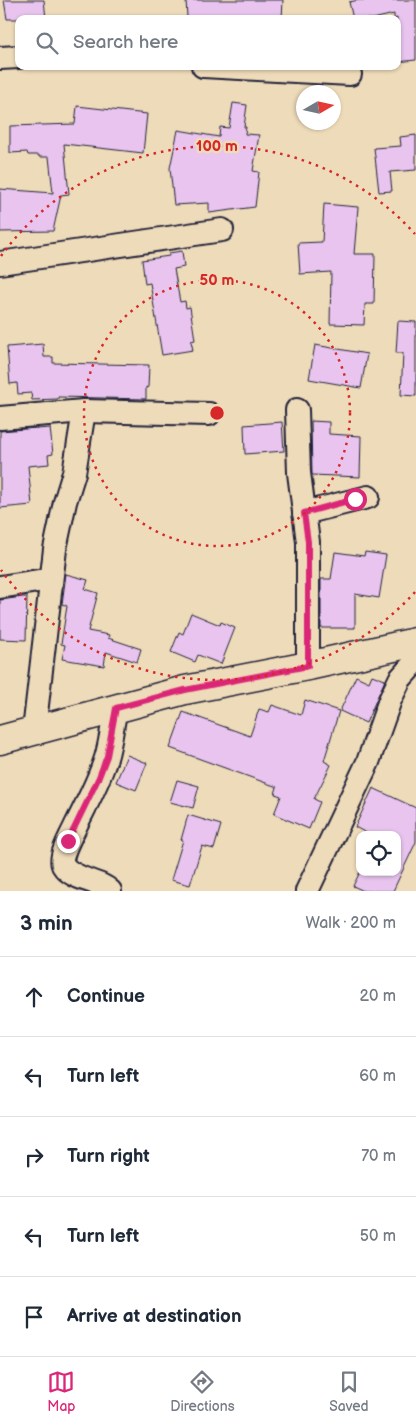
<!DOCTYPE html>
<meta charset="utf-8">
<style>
body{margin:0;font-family:"Balsamiq Sans",sans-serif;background:#f6f6f7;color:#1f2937}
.controls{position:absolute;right:15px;bottom:15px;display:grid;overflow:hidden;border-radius:10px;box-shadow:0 1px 4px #0004}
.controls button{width:45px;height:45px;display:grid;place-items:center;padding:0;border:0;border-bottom:1px solid #e0e1e3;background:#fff;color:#1f2937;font:25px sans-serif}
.compass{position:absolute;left:296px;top:85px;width:45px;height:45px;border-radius:50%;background:#fff;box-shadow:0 1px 4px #0004;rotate:81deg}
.stop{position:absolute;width:15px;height:15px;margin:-11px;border:4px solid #db2777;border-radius:50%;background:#fff}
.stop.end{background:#db2777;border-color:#fff;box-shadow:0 1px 5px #0008}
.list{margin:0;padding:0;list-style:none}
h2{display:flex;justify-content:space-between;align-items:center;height:65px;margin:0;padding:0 20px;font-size:21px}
h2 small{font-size:16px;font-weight:400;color:#747a83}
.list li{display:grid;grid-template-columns:32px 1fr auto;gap:15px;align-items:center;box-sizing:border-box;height:80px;padding:0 20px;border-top:1px solid #e0e1e3}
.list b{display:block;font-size:19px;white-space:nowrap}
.list em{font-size:16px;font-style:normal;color:#747a83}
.icon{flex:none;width:28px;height:28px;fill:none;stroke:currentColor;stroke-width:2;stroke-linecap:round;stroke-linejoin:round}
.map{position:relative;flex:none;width:416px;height:891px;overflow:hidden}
.search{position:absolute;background:#fff;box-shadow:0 1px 4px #0004;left:15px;right:15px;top:15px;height:55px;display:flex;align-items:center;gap:12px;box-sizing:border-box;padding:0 18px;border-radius:10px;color:#747a83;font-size:19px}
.sheet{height:465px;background:#fff}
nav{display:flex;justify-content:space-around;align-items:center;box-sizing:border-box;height:70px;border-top:1px solid #e0e1e3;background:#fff;font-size:14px;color:#747a83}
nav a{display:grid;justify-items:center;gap:2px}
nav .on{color:#db2777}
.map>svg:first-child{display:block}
.building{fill:#e8c4ee;stroke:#22223b}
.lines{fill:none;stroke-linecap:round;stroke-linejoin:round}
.minor-casing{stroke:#22223b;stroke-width:26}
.major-casing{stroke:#22223b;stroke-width:31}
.minor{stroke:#eedbb9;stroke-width:22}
.major{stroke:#eedbb9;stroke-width:28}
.route{stroke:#db2777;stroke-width:6}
.ring{fill:none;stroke:#d62828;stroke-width:2.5;stroke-dasharray:2.5 5}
.centre{fill:#d62828;stroke:#eedbb9;stroke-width:2.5}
.ring-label{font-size:15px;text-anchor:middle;font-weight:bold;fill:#d62828;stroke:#eedbb9;stroke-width:5;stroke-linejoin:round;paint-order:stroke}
</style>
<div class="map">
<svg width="416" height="891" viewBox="0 0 416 891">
<rect width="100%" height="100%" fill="#eedbb9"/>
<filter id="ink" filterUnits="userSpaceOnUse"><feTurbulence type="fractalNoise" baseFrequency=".02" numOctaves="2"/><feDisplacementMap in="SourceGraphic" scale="10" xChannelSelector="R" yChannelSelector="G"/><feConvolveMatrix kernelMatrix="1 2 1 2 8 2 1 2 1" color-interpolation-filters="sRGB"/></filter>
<g filter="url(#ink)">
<!-- building -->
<g class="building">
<polygon points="4,0 44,0 46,19 7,19"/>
<polygon points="186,0 283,0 282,19 245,19 245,15 187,17"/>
<polygon points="359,0 416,0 416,60 397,62 397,18 394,19 394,14 373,19 353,19 349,2"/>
<polygon points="233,103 247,105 244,127 246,127 245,134 259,135 253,171 259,172 255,207 209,213 209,203 174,205 170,168 178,130 219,137 220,127 229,128"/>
<polygon points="77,106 147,114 143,153 64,144 69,194 61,195 53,231 0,232 0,189 53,193 49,157 39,157 39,155 28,155 27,152 10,153 10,126 75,124"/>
<polygon points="416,135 416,170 390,172 392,191 379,192 374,148 401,146 400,137"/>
<polygon points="324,204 358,207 354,254 375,254 374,304 365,304 364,325 330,324 331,272 300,274 298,243 322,242"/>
<polygon points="182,251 184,267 174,269 180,302 185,301 186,308 190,307 195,340 191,341 193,350 162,355 150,283 145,284 142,260 169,256 169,253"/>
<polygon points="398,321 416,322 416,396 401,395 403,353 396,353"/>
<polygon points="43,344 44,357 53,357 53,363 149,365 148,388 146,387 146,399 58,397 58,399 32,400 31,393 18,394 17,383 10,384 7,347"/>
<polygon points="315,345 367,354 361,388 309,379"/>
<polygon points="311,421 329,422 329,434 361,436 360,477 312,475"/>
<polygon points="282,422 284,451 245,454 244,425"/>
<polygon points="37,428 37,429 50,428 53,454 48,455 49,464 28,466 32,505 0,508 0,431"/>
<polygon points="335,552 364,556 365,552 386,555 379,598 355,594 355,628 321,628 321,579 331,579"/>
<polygon points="66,574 88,580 85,589 98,593 88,631 109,635 108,638 141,649 137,662 106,652 104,666 62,659 65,645 61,644 67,606 62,604"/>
<polygon points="23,597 27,597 26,640 0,639 0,600"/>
<polygon points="191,613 220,625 221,622 235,628 221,664 198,655 195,662 171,652 179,632 183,634"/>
<polygon points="372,675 385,680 366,723 340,711 356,676 369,682"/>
<polygon points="305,700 339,711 324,761 331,765 314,799 320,802 309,829 274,814 281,796 275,794 277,787 170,748 183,712 250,736 259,709 269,712 272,705 301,715"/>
<polygon points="127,755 147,763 136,790 116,782"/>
<polygon points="177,780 199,786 193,808 170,802"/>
<polygon points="373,788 416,808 416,842 393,891 364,891 353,886 360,872 397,872 397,835 370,835 355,827"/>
<polygon points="188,815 221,825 214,849 202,846 190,885 171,880 183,840 181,840"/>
</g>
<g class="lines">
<!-- minor casing -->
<g class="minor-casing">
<g id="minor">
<polyline points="0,58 19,57"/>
<polyline points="203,66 350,74"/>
<polyline points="0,263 222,230"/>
<polyline points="297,410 299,473 308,542 308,666"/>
<polyline points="0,418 84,411 209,414"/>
<polyline points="304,513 368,497"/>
<polyline points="0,587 51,579"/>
<polyline points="34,731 55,549 65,502 74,473 84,411"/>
<path d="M110 891C99 880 72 880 63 865 59 856 72 834 76 825 87 803 99 781 106 758 111 742 112 725 116 709"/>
<polyline points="307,891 368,762 390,700 400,679 416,661"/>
</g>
</g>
<!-- major casing -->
<g class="major-casing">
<polyline id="major" points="0,740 185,690 308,666 416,642"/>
</g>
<!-- minor -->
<use href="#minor" class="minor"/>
<!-- major -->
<use href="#major" class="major"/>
</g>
</g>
<g class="lines" filter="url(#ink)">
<!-- route -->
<polyline class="route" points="68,841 99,777 107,756 116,708 185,690 308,666 308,542 304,513 355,499"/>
</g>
<!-- distance rings -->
<g class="ring">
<circle cx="217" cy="413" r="133"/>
<path d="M415 592A267 267 0 0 1 1 570M1 256A267 267 0 0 1 415 234"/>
</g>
<circle cx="217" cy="413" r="8" class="centre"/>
<g class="ring-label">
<text x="217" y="151">100 m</text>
<text x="217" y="285">50 m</text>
</g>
</svg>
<div class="controls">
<button><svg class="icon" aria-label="locate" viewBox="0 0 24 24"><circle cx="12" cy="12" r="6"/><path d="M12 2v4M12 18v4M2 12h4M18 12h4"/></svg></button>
</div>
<svg class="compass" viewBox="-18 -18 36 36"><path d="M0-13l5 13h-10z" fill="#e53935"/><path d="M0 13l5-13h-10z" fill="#747a83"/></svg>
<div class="stop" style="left:355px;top:499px"></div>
<div class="stop end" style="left:68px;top:841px"></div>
<div class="search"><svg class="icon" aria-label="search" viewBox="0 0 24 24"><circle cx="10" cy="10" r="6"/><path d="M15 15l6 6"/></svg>Search here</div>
</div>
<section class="sheet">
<h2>3 min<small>Walk · 200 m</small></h2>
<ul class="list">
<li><svg class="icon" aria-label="ahead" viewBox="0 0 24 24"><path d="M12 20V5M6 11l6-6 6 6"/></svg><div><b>Continue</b></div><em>20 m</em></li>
<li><svg class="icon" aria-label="left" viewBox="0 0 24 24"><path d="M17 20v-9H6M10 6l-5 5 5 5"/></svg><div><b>Turn left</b></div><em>60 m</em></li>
<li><svg class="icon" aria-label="right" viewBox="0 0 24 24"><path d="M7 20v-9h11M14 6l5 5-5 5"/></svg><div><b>Turn right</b></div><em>70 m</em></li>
<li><svg class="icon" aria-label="left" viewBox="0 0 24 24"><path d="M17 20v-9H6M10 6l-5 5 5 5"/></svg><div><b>Turn left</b></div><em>50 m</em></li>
<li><svg class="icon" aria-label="arrive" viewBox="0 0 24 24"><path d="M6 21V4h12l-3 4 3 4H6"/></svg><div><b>Arrive at destination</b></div></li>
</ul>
</section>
<nav>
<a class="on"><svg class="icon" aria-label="map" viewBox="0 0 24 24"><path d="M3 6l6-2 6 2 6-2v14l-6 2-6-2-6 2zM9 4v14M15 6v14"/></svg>Map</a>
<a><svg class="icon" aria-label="directions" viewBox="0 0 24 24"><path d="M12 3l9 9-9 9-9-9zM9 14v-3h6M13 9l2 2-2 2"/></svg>Directions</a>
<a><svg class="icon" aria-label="saved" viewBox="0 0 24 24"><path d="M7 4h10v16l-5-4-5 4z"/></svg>Saved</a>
</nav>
